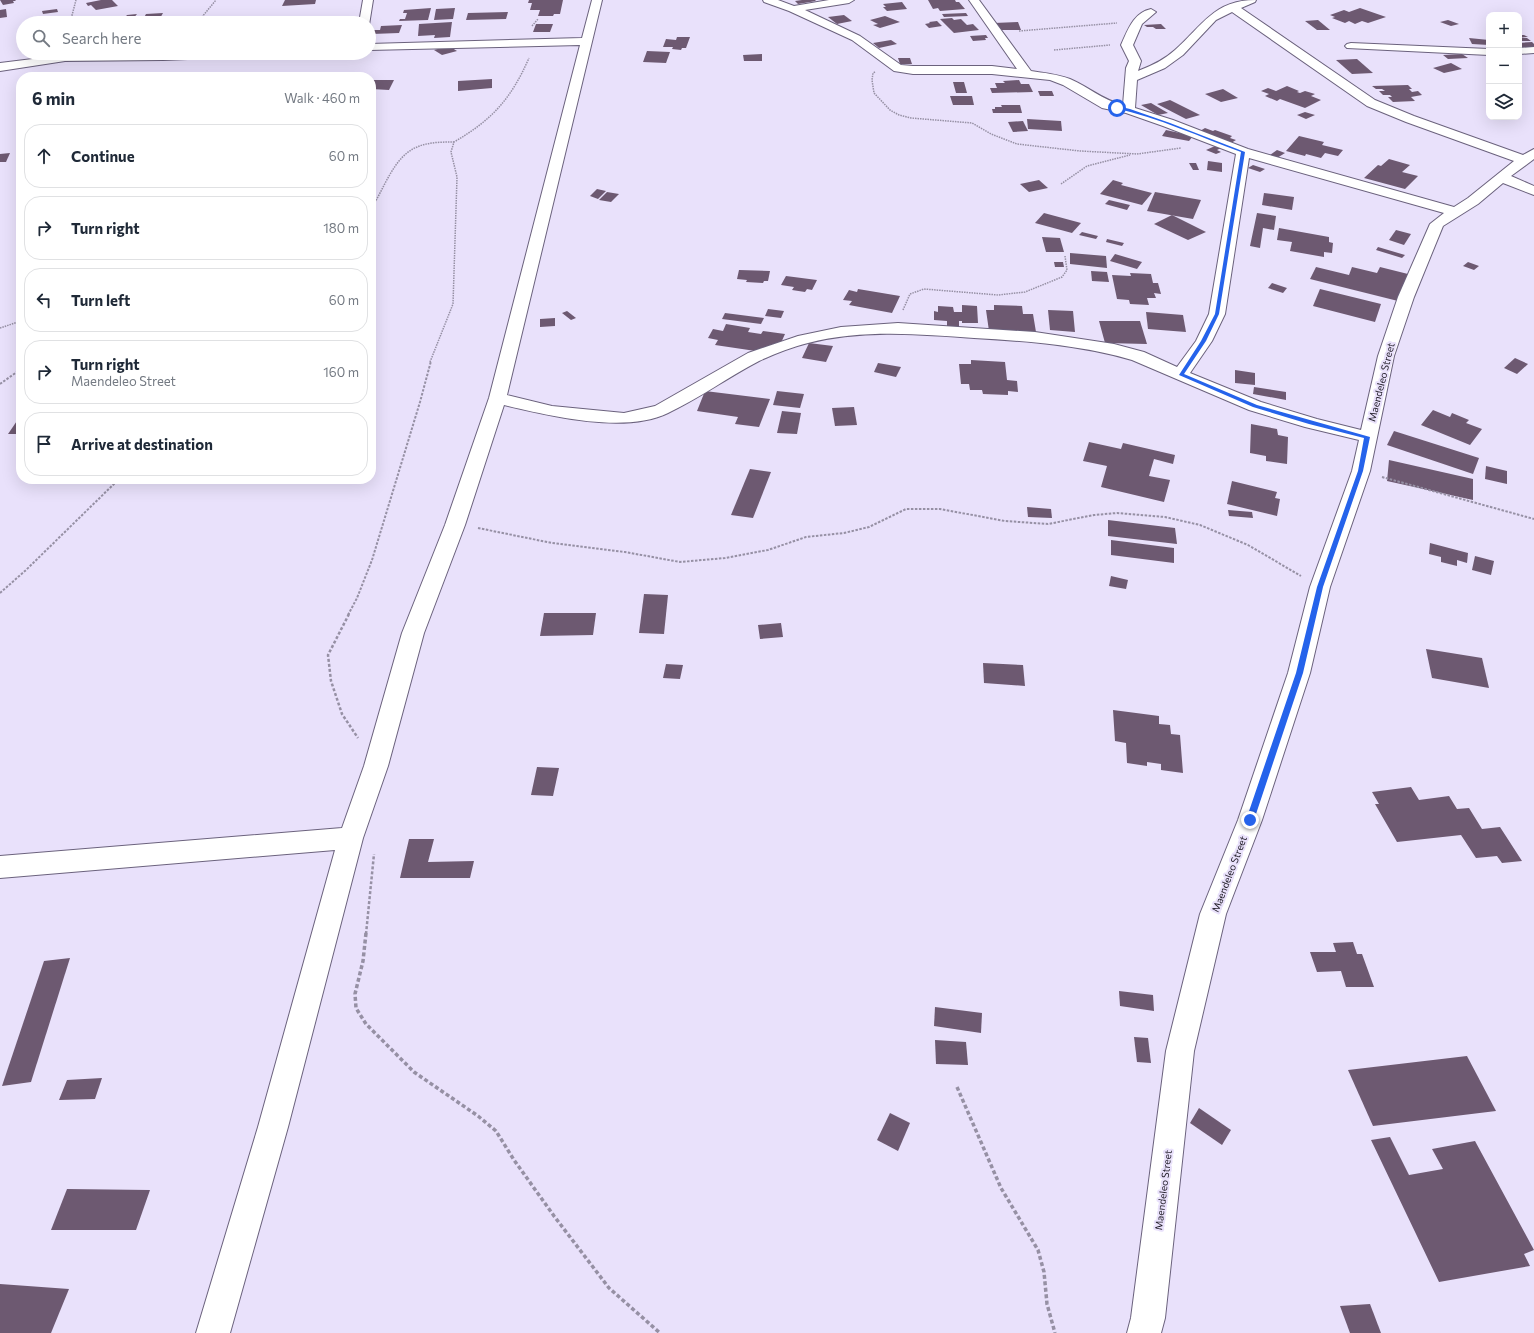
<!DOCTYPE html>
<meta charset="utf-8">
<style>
body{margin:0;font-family:Commissioner,sans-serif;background:#f6f6f7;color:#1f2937}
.controls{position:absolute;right:12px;top:12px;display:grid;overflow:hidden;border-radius:8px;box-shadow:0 4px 16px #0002}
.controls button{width:36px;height:36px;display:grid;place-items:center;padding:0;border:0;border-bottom:1px solid #e0e1e3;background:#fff;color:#1f2937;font:20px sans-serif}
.stop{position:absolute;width:12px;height:12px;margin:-9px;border:3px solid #2563eb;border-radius:50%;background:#fff}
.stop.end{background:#2563eb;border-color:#fff;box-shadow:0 1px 4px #0008}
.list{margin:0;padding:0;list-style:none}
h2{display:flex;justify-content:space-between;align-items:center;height:52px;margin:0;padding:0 16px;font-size:17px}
h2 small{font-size:13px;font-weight:400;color:#747a83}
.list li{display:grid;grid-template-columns:26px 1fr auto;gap:12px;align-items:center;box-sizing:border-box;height:64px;margin:0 8px 8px;padding:0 8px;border:1px solid #e0e1e3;border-radius:16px}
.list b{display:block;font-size:15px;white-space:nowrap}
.list p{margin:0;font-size:13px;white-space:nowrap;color:#747a83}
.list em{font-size:13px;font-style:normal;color:#747a83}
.icon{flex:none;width:22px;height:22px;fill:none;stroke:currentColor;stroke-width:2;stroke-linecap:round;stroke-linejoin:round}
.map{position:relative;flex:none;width:1534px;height:1333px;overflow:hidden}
.search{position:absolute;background:#fff;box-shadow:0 4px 16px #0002;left:16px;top:16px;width:360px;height:44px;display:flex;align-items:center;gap:10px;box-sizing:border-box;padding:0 14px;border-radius:22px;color:#747a83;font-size:15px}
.panel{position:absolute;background:#fff;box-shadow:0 4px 16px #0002;left:16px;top:72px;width:360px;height:412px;border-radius:16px}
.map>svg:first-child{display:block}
.building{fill:#6d5971}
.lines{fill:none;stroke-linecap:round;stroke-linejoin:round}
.minor-casing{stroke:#6b627d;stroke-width:2}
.path-far3{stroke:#9690a4;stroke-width:1.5;stroke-dasharray:1.5 1;stroke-linecap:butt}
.path-far2{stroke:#9690a4;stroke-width:2;stroke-dasharray:2.5 1.5;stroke-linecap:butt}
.path-far1{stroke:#9690a4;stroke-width:2.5;stroke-dasharray:3 2;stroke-linecap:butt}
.path{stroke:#9690a4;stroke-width:3.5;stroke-dasharray:4 2.5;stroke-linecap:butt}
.minor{fill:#fff;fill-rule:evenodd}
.route{fill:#2563eb}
.labels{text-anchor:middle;stroke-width:4;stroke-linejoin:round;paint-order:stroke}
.street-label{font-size:10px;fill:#211d28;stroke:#e9e1fb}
</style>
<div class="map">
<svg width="1534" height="1333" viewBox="0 0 1534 1333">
<rect width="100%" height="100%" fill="#e9e1fb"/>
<!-- building -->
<g class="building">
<polygon points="0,0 15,0 16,1 13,1 14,3 3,5"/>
<polygon points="101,0 112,0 118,6 96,10 91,5 88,6 86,3"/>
<polygon points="285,0 316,0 315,4 282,6"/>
<polygon points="529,0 563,0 560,14 554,14 553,16 538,16 540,10 530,10 532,3 528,3"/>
<polygon points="802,0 815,0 816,1 798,4 795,1"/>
<polygon points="928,0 955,0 956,2 959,2 965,9 940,11 938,8 933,9"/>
<polygon points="902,2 907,9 887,11 883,7 886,7 883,4"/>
<polygon points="431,8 428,20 399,21 400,19 405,19 407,13 403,13 404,10"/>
<polygon points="455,8 453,19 434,20 436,9"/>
<polygon points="1360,8 1386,17 1368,23 1362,21 1355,24 1349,21 1345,23 1332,18 1335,17 1330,15 1344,10 1349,12"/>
<polygon points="6,9 7,17 0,18 0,10"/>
<polygon points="57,9 58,12 43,14 42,11"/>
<polygon points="508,12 506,19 466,20 468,13"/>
<polygon points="163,13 158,22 141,23 146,14"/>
<polygon points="966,13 968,16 944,17 942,14"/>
<polygon points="137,14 132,20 125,21 124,23 103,23 105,21 122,21 127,15"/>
<polygon points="844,15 852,21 837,24 828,17"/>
<polygon points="885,16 900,22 880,28 873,25 878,24 870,20"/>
<polygon points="329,17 328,21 325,23 300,23 301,18"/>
<polygon points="952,18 954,20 961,19 967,25 973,24 979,30 954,33 940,19"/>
<polygon points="1318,20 1330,30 1317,30 1305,21"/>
<polygon points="1448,20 1459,24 1451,26 1440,22"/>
<polygon points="937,21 942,26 929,28 925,24 930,23 929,22"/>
<polygon points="452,22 450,37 434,38 435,35 418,36 419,24"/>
<polygon points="1018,22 1021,30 997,30 994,23"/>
<polygon points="536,24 553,24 550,32 533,32"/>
<polygon points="1161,24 1166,29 1156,29 1153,27 1147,27 1144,25"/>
<polygon points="402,25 399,33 372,34 374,30 380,30 381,26"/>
<polygon points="986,35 988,38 985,38 986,40 973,41 970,36"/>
<polygon points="1519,35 1524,35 1528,37 1519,37 1527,38 1531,41 1519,41"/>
<polygon points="677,37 690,37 686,48 682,48 681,50 672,49 673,47 663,47 666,39 676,40"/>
<polygon points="1469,38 1489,40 1489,45 1472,44"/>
<polygon points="891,40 897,44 879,48 873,43"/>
<polygon points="1532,42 1534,44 1534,49 1523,50 1519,47 1519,43"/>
<polygon points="449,46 457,51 442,55 434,50"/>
<polygon points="647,51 670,52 666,63 643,62"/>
<polygon points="762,54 762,61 744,61 743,55"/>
<polygon points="1462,54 1468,58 1448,59 1443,55"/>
<polygon points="898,58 910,58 912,64 900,64"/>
<polygon points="1357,59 1373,73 1352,74 1336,60"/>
<polygon points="1451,63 1462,69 1444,73 1433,68"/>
<polygon points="76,74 74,77 45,77 44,76"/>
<polygon points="492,79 492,88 458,91 458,81"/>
<polygon points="371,80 394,80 389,90 371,89"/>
<polygon points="1019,80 1021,84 1029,84 1033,92 992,93 990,88 997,88 995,83 1005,83 1003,81"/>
<polygon points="953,82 964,82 967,93 956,93"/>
<polygon points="1408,85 1412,89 1409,89 1412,92 1418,91 1422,95 1411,97 1415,101 1393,102 1388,97 1392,97 1390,95 1383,95 1379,91 1385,91 1382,89 1376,89 1372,86"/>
<polygon points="1287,86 1299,91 1297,92 1300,93 1305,91 1315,94 1311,96 1321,100 1305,108 1280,99 1277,101 1265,96 1269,94 1261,91 1268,88 1276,91"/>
<polygon points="1223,89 1238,98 1221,102 1205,94"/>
<polygon points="1038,91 1052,91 1054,96 1040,96"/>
<polygon points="950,96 972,96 974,105 953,105"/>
<polygon points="1170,100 1200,115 1186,119 1157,104"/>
<polygon points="1151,103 1168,113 1158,115 1141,105"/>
<polygon points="1001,105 1020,105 1022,113 993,113 992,109 995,109 995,107 1002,107"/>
<polygon points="1305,112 1315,115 1306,119 1297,115"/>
<polygon points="1027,119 1061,121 1062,131 1028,129"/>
<polygon points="1023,121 1028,131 1013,132 1008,122"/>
<polygon points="1205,128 1213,131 1215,130 1232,136 1230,138 1236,140 1231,143 1200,131"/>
<polygon points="1166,130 1193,136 1189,141 1162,136"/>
<polygon points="1299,136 1324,142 1322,145 1343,150 1338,156 1325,153 1321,158 1306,154 1305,156 1286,151"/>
<polygon points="1215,146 1221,148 1217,150 1221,152 1216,154 1206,150"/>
<polygon points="1277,150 1285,153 1277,158 1270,155"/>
<polygon points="10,153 6,162 0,162 0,154"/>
<polygon points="1389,159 1410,165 1402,172 1418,176 1405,189 1364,178 1378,165 1381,166"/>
<polygon points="1208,161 1222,163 1222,172 1207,170"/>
<polygon points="1189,163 1196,163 1199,170 1193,170"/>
<polygon points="1253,165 1265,169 1260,172 1248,168"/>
<polygon points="1039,180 1048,188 1029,192 1020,184"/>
<polygon points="1113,180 1123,183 1121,185 1152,193 1142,205 1100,194"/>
<polygon points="597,189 606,191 598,199 590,196"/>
<polygon points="607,192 619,194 611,202 599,200"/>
<polygon points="1155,192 1201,200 1193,219 1147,211"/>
<polygon points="1264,193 1294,197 1292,210 1262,205"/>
<polygon points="1109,200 1130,205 1127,210 1105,204"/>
<polygon points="1044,213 1081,223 1072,233 1035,223"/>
<polygon points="1257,213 1276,216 1274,230 1263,228 1260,248 1250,246"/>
<polygon points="1172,215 1206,232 1188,240 1154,224"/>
<polygon points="1279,228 1329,237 1329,242 1333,243 1332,253 1324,252 1324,257 1290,251 1292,242 1277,240"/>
<polygon points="1396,230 1411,234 1404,245 1389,240"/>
<polygon points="1082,232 1098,236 1096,239 1079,235"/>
<polygon points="1042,237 1060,238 1064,252 1046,252"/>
<polygon points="1107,239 1124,243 1122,246 1106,242"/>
<polygon points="1378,247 1405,255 1402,258 1376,250"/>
<polygon points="1070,253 1106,256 1107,268 1070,264"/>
<polygon points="1115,254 1142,262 1137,269 1110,261"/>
<polygon points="1054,262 1063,262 1064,267 1055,267"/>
<polygon points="1468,262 1479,266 1474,270 1463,266"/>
<polygon points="1316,267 1349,275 1352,267 1377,273 1380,267 1408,274 1398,301 1310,279"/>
<polygon points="739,270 770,271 768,281 764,281 763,283 746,282 747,280 737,279"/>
<polygon points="1091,271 1107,272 1109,282 1092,281"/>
<polygon points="1130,273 1151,274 1153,283 1158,283 1161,294 1154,293 1156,298 1147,298 1149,305 1130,304 1129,300 1117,299 1112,275 1131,276"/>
<polygon points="786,276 817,280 812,290 807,289 805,292 792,290 794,287 781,285"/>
<polygon points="1272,283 1287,288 1283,293 1268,288"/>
<polygon points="858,289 900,296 892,313 849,305 852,301 843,300 849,290 857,292"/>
<polygon points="1320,289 1381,304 1375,322 1313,306"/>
<polygon points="962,305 977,306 978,323 962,323 962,321 959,321 959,327 947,326 947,321 934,320 934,311 938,312 938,306 953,307 954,312 962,312"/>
<polygon points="994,305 1022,306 1023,314 1033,314 1036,332 989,331 986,310 994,310"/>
<polygon points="768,309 784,311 781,318 765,316"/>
<polygon points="1048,310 1073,311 1075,332 1050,330"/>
<polygon points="567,311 576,318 571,320 562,313"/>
<polygon points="1146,312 1183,315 1186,332 1148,329"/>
<polygon points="725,313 764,318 761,324 722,319"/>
<polygon points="555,318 555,326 540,327 540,319"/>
<polygon points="1099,321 1140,321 1147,344 1105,343"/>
<polygon points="726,324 750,328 748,332 761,334 763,331 785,334 776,354 715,345 718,340 708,338 713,329 723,331"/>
<polygon points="809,343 833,346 826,362 802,358"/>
<polygon points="1515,358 1528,364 1517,374 1504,368"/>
<polygon points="971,360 1005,362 1007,380 1017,381 1018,392 1008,391 1008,395 983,394 982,390 970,390 969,384 961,384 959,364 971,364"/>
<polygon points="878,363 901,367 896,377 874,372"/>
<polygon points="1235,370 1255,373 1255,385 1235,383"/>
<polygon points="1254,387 1286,392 1286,400 1253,394"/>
<polygon points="705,391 770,399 759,427 735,424 738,417 697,411"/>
<polygon points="777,391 804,394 800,408 773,405"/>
<polygon points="854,407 857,425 835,426 832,408"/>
<polygon points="1433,410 1450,417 1452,413 1469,420 1466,423 1482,429 1470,445 1421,425"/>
<polygon points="782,411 801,413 797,434 777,433"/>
<polygon points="21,415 21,434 8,434"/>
<polygon points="1251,424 1277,429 1278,435 1288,437 1287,464 1266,461 1266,456 1250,453"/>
<polygon points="1394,431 1479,458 1473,474 1387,445"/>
<polygon points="1089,442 1121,449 1123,443 1175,455 1173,464 1154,459 1149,476 1170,480 1164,502 1101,487 1107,466 1083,461"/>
<polygon points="1389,460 1473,479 1473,500 1387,481"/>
<polygon points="1486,466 1507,471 1507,484 1485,479"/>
<polygon points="750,469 771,472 753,518 731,515"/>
<polygon points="1232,481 1277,492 1275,498 1280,499 1277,516 1227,504"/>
<polygon points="1027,507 1051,509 1052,518 1028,517"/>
<polygon points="1228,510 1252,512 1253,518 1229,516"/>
<polygon points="1108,520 1175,528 1177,544 1108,536"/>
<polygon points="1111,540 1174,548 1174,563 1111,555"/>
<polygon points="1430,543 1468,553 1467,563 1457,560 1457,566 1441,562 1441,557 1429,554"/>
<polygon points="1475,556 1494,561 1491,575 1472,570"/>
<polygon points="1111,576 1128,580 1126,589 1109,586"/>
<polygon points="644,594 668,595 664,634 639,633"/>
<polygon points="544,613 596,613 593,635 540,636"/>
<polygon points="781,623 783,637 760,639 758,625"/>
<polygon points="1426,649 1482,658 1489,688 1432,678"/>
<polygon points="983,663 1023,665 1025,686 984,683"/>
<polygon points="666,664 683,665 680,679 663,678"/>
<polygon points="1113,710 1159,716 1159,724 1170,725 1171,734 1180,735 1183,773 1161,770 1161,764 1147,762 1147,766 1127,763 1126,743 1115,741"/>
<polygon points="537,767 559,768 553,796 531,795"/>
<polygon points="1411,787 1419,800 1449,796 1457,809 1469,808 1482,829 1500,827 1522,861 1502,863 1497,856 1476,858 1461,835 1397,842 1375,804 1379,804 1372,792"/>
<polygon points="409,839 434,839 428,862 474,861 470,878 400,878"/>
<polygon points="1353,942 1357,954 1362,954 1374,987 1346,987 1341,971 1317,972 1310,952 1336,952 1333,943"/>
<polygon points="70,958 31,1082 2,1086 44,961"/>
<polygon points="1119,991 1153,995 1154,1011 1120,1006"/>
<polygon points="935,1007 982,1013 981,1033 934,1026"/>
<polygon points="1134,1037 1148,1038 1151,1063 1137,1062"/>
<polygon points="935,1040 966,1042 968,1065 936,1064"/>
<polygon points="1467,1056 1496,1111 1373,1126 1348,1070"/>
<polygon points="102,1078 95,1099 59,1100 67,1080"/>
<polygon points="1199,1108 1231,1130 1222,1145 1190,1123"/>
<polygon points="890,1113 910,1123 898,1151 877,1140"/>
<polygon points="1390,1137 1409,1175 1443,1169 1432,1149 1475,1141 1534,1250 1524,1254 1530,1266 1439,1282 1371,1140"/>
<polygon points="67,1189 150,1190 136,1230 51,1230"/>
<polygon points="0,1284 69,1289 51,1333 0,1333"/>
<polygon points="1370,1304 1381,1333 1350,1333 1340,1306"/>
</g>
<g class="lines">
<!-- minor casing -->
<g class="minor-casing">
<g id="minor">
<polygon points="363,0 373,0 369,25 369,23 359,23"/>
<path d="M592 0H602L507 395 552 406 624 413 655 406 748 353 798 336 841 327 898 323 1035 332 1114 344 1144 352 1177 367 1196 341 1209 314 1236 154 1163 126 1126 113 1102 108 1063 85 1050 80 992 74H913L894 71 852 40 789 11 764 2 763 0H778L794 6 829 0H854L849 3 805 10 860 36 901 65 913 66H992L1017 69 969 0H979L1031 71C1044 73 1057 74 1070 79 1089 87 1102 100 1123 105L1126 68 1129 61 1121 45C1128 30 1133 13 1151 9L1156 12 1142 24 1133 45 1141 61 1138 71C1151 66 1164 60 1175 50 1203 25 1214 0 1256 0L1255 2 1241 8 1375 100 1414 116 1523 155 1534 149V159L1511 176 1534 186V195L1503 183 1478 204 1443 226 1414 297 1394 356 1370 471 1330 587 1310 673 1262 820 1226 914 1194 1051 1165 1318 1161 1333H1127L1131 1318 1166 1051 1200 914 1238 820 1288 673 1310 587 1352 471 1359 440 1305 427 1249 410 1132 360C1081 345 1027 341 974 338 919 334 862 329 808 343 792 347 774 354 759 361 728 377 700 398 668 413 625 434 550 416 504 405L465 525 424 633 388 766 363 838 288 1127 230 1333H196L258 1127 335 850 0 878V856L342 828 364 766 402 633 445 525 489 398 580 45 369 50V44L582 38ZM1232 12 1367 106 1406 122 1514 161 1468 198 1454 207 1248 149 1173 120 1135 108 1137 80 1165 68 1183 55 1216 20ZM1249 158 1444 213 1430 224 1398 297 1378 356 1361 430 1317 419 1261 402 1190 373 1212 341 1225 314Z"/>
<polygon points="1351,43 1489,49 1489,55 1347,48 1345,46 1347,44"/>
<polygon points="1534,47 1534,53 1519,54 1519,48"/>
<polygon points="176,53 266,53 264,55 260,56 163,60 65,61 0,71 0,63 65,55"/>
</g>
</g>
<!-- path-far3 -->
<g class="path-far3">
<polyline points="70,23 76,0"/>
<polyline points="197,23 216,0"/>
<polyline points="532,26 538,19"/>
<polyline points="1019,31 1117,23"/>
<polyline points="1054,50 1110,45"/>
<polyline points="875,72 873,73 872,80 874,93 890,110 899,115 911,118 972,123 991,134 1017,144 1080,151 1137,154"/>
<polyline points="1137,154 1181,148"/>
<polyline points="1061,184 1087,166 1130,155"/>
<path d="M371 209C384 189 394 156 417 147 428 142 442 142 454 142"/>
<polyline points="903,310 910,294 924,289 998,295 1025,292 1062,277 1067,270 1065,256"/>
<polyline points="0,328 21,321"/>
<path d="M430 362 453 304 457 177 451 152 454 142C492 120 511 99 529 58"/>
</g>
<!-- path-far2 -->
<g class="path-far2">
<polyline points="0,384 21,369"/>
<polyline points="1382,477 1534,519"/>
<polyline points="478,528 552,543 625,552 680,562 725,558 768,550 806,537 844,533 869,527 906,509 940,509 1005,521 1048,524 1094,515 1117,513 1165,517 1200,525 1248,545 1301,576"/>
<polyline points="0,593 26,570 119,479"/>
<polyline points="348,615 357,598 372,560 420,402 431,361"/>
</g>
<!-- path-far1 -->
<g class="path-far1">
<polyline points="349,614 328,655 331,681 342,714 358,738"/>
<polyline points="366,934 374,854"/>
</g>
<!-- path -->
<g class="path">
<polyline points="366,933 363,961 355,994 356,1008 366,1024 414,1072 478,1116 496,1131 514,1160 554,1216 609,1288 660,1333"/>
<polyline points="957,1087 1001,1188 1038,1250 1044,1272 1047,1304 1055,1333"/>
</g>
<!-- minor -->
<use href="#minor" class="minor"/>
</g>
<!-- route -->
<path class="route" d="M1117 106 1130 109 1170 123 1245 152 1219 314 1206 341 1184 374 1257 405 1370 437 1363 471 1323 587 1303 673 1254 820 1250 823 1246 820 1296 673 1317 587 1358 471 1364 438 1309 424 1253 407 1179 375 1201 341 1215 314 1241 152C1200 137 1159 118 1115 108Z"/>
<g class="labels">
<!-- street labels -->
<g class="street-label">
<text transform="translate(1381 382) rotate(-76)" y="4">Maendeleo Street</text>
<text transform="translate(1229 874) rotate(-69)" y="4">Maendeleo Street</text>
<text transform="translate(1163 1190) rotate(-83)" y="4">Maendeleo Street</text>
</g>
</g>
</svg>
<div class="controls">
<button>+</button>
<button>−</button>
<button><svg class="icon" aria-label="layers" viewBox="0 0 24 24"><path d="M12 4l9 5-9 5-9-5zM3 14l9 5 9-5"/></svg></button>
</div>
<div class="stop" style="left:1117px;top:108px"></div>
<div class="stop end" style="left:1250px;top:820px"></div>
<div class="search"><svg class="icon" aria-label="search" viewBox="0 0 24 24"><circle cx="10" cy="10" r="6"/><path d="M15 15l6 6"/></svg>Search here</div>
<section class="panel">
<h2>6 min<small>Walk · 460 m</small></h2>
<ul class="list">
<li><svg class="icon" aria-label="ahead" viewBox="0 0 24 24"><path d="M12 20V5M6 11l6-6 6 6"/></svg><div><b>Continue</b></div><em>60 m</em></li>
<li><svg class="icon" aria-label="right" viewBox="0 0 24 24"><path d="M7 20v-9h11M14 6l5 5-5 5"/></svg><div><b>Turn right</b></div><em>180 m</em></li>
<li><svg class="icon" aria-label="left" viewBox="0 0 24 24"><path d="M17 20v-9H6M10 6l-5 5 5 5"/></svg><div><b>Turn left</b></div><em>60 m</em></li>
<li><svg class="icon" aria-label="right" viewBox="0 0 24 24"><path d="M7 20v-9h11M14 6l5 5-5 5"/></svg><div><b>Turn right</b><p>Maendeleo Street</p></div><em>160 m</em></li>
<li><svg class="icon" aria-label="arrive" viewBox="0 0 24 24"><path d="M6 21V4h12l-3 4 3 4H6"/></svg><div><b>Arrive at destination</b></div></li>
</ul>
</section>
</div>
